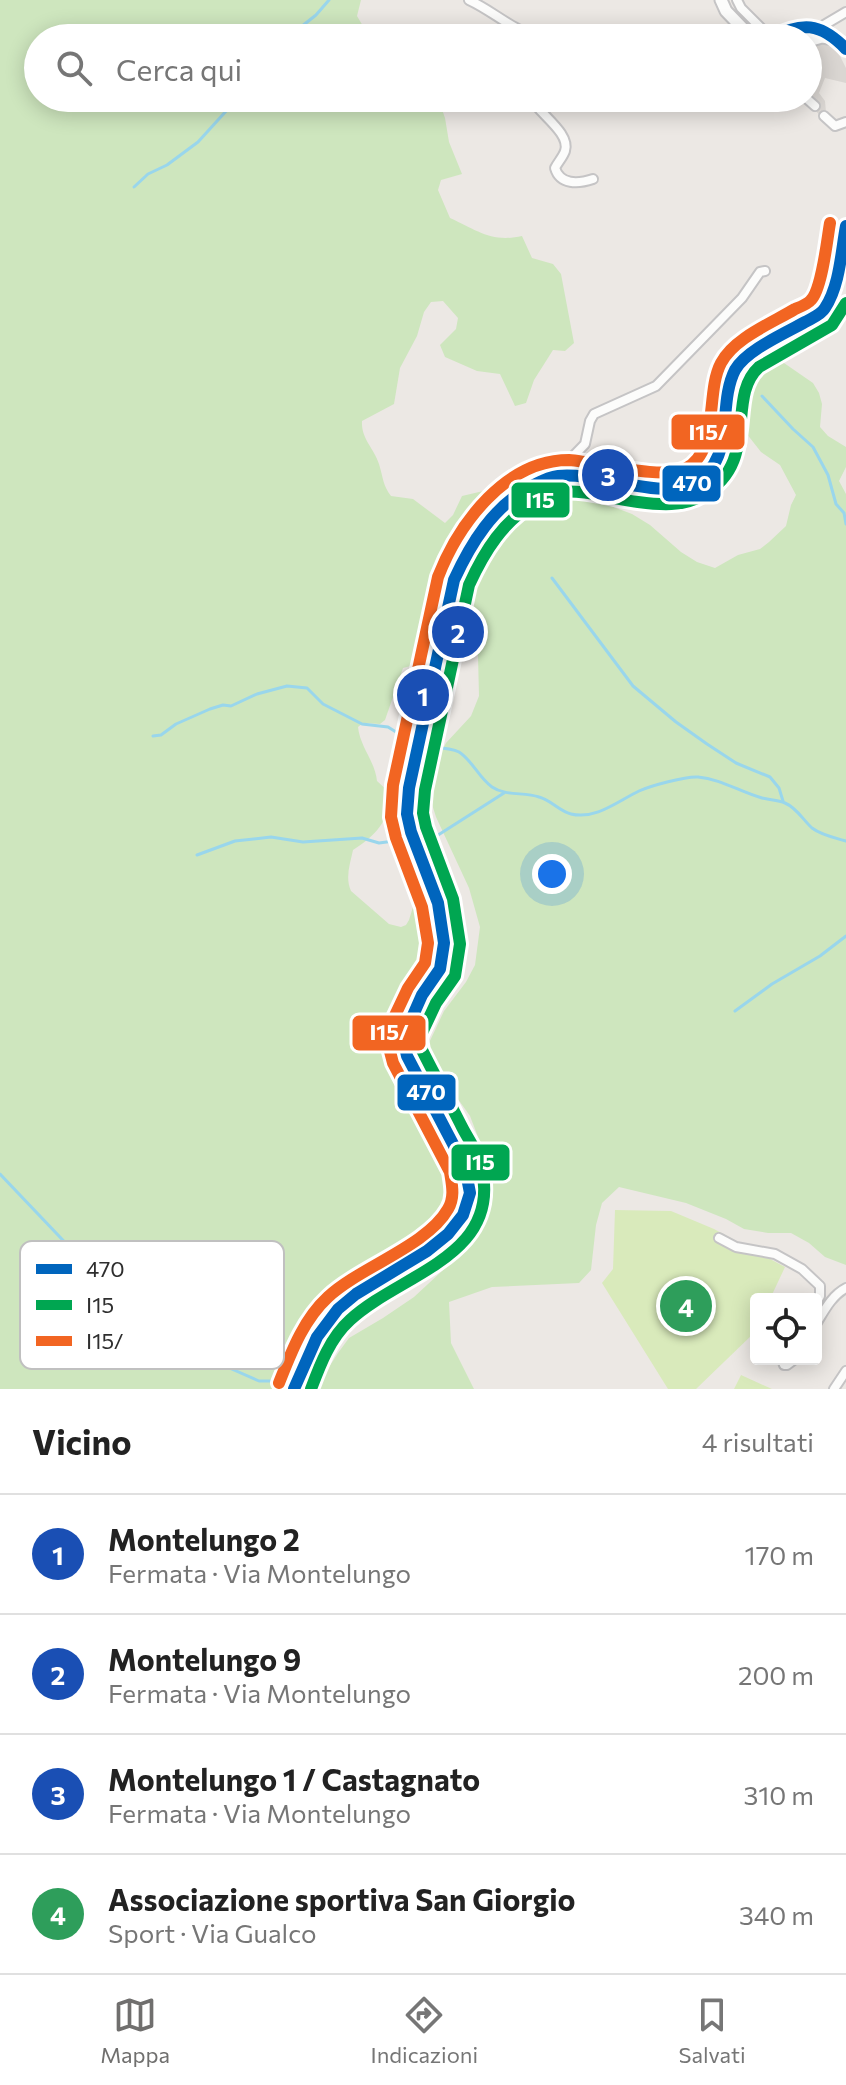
<!DOCTYPE html>
<html lang="it">
<meta charset="utf-8">
<style>
body{margin:0;font-family:Commissioner,sans-serif;background:#f6f6f6;color:#222}
.controls{position:absolute;right:24px;bottom:24px;display:grid;overflow:hidden;border-radius:8px;box-shadow:0 4px 20px #0003}
.controls button{width:72px;height:72px;display:grid;place-items:center;padding:0;border:0;border-bottom:2px solid #e0e0e0;background:#fff;color:#222;font:40px sans-serif}
.you{position:absolute;left:552px;top:874px;width:28px;height:28px;margin:-20px;border:6px solid #fff;border-radius:50%;background:#1a73e8;box-shadow:0 0 0 12px #1a73e833}
.badge{display:grid;place-items:center;width:52px;height:52px;border-radius:50%;background:#706f6e;color:#fff;font-size:26px;font-weight:700}
.pin{position:absolute;translate:-50% -50%;border:4px solid #fff;box-shadow:0 2px 8px #0006}
.list{margin:0;padding:0;list-style:none}
h2{display:flex;justify-content:space-between;align-items:center;height:104px;margin:0;padding:0 32px;font-size:34px}
h2 small{font-size:26px;font-weight:400;color:#767676}
.list li{display:grid;grid-template-columns:52px 1fr auto;gap:24px;align-items:center;box-sizing:border-box;height:120px;padding:0 32px;border-top:2px solid #e0e0e0}
.list b{display:block;font-size:30px;white-space:nowrap}
.list p{margin:0;font-size:26px;white-space:nowrap;color:#767676}
.list em{font-size:26px;font-style:normal;color:#767676}
.icon{flex:none;width:44px;height:44px;fill:none;stroke:currentColor;stroke-width:2;stroke-linecap:round;stroke-linejoin:round}
.map{position:relative;flex:none;width:846px;height:1389px;overflow:hidden}
.search{position:absolute;background:#fff;box-shadow:0 4px 20px #0003;left:24px;right:24px;top:24px;height:88px;display:flex;align-items:center;gap:20px;box-sizing:border-box;padding:0 28px;border-radius:44px;color:#767676;font-size:30px}
.sheet{height:584px;background:#fff}
nav{display:flex;justify-content:space-around;align-items:center;box-sizing:border-box;height:112px;border-top:2px solid #e0e0e0;background:#fff;font-size:22px;color:#767676}
nav a{display:grid;justify-items:center;gap:4px}
nav .on{color:#706f6e}
.map>svg:first-child{display:block}
.green{fill:#cee6be}
.pitch{fill:#d9eabb}
.plaza{fill:#dad6d2}
.lines{fill:none;stroke-linecap:round;stroke-linejoin:round}
.stream{stroke:#99d6ec;stroke-width:3}
.street-casing{stroke:#c5c4c5;stroke-width:12}
.secondary-casing{stroke:#c5c4c5;stroke-width:15}
.street{stroke:#fcfcfb;stroke-width:8}
.secondary{stroke:#fcfcfb;stroke-width:11}
.bus-1-casing{stroke:#fff;stroke-width:18}
.bus-2-casing{stroke:#fff;stroke-width:18}
.bus-3-casing{stroke:#fff;stroke-width:18}
.bus-1{stroke:#0065bd;stroke-width:12}
.bus-2{stroke:#00a651;stroke-width:12}
.bus-3{stroke:#f26522;stroke-width:12}
.key{fill:#fff;stroke:#c0c0c0;stroke-width:2}
.key-label{font-size:22px;fill:#2e2e2e}
.line-badge{stroke:#fff;stroke-width:3}
.badge-label{font-size:22px;text-anchor:middle;font-weight:bold;fill:#fff}
</style>
<div class="map">
<svg width="846" height="1389" viewBox="0 0 846 1389">
<rect width="100%" height="100%" fill="#ece8e4"/>
<!-- green -->
<g class="green">
<path d="M0 0H361L357 16 370 38H38V98H438L445 118 449 142 462 174 441 180 438 190 450 218C477 230 491 243 522 236L532 258 553 264 561 274 574 343 565 351 553 350 534 380 526 403 515 406 500 374 477 371 445 357 440 345 456 329 458 318 443 301 431 302 424 312 417 336 400 368 394 404 362 421C361 439 374 448 379 464 383 477 383 486 391 496L413 499 445 523 453 515 462 496 496 488 513 491C453 533 446 594 430 661L403 668 385 720 380 724 363 723 358 727C360 747 375 761 377 781L390 793C389 822 376 835 353 850 350 864 345 878 351 891L389 924 401 927 406 925 409 920 419 887 424 885 428 889 435 921 433 942 405 1011 398 1049 402 1071 463 1185C462 1191 463 1198 462 1204 450 1251 370 1273 336 1302 313 1321 300 1362 288 1389H0Z"/>
<polygon points="762,360 784,363 813,383 819,393 822,404 820,427 828,436 846,447 846,467 839,481 846,494 846,1265 825,1257 809,1243 791,1233 768,1233 744,1229 726,1219 686,1203 619,1187 602,1203 596,1225 591,1270 579,1283 492,1287 449,1302 451,1343 474,1389 315,1389 338,1353 349,1338 383,1318 414,1297 455,1259 476,1231 484,1214 486,1195 484,1155 478,1137 470,1116 433,1064 428,1045 444,1011 466,982 475,965 480,927 469,888 436,817 430,798 437,760 446,743 471,716 479,696 478,656 472,636 473,596 477,577 495,543 524,520 540,511 558,502 576,498 595,500 632,514 650,525 681,552 697,562 715,568 738,555 760,549 769,542 786,526 791,505 796,495 780,465 761,452 739,424 736,413 746,373 751,364"/>
</g>
<!-- pitch -->
<g class="pitch">
<polygon points="615,1210 671,1211 714,1229 785,1267 770,1299 756,1299 756,1327 753,1334 696,1389 668,1389 602,1283 613,1269"/>
<polygon points="741,1375 772,1389 734,1389"/>
</g>
<!-- plaza -->
<polygon class="plaza" points="818,42 834,44 846,68 846,83 825,78 819,93 825,101 826,112 820,115 801,98 808,98 808,47"/>
<g class="lines">
<!-- stream -->
<g class="stream">
<polyline points="287,38 316,15 329,0"/>
<polyline points="134,187 148,174 167,165 198,142 238,98"/>
<polyline points="762,396 793,429 813,447 828,475 836,504 844,513 846,524"/>
<polyline points="552,578 633,686 676,722 707,744 736,763 770,777 779,788 783,801"/>
<polyline points="153,736 161,735 176,724 210,709 223,705 231,706 257,694 287,686 307,688 323,704 362,724 388,727 396,732 406,745 415,745"/>
<path d="M423 747C433 748 450 747 459 752 472 760 479 778 492 787 505 796 524 792 539 797 551 800 559 811 571 814 596 820 618 801 639 791 650 786 686 776 698 777 721 779 740 792 762 798 769 800 778 800 785 803 797 808 803 820 812 828 821 835 835 838 846 841"/>
<polyline points="417,839 424,844 504,793"/>
<polyline points="197,855 235,841 271,837 303,842 362,838 379,843 409,839"/>
<polyline points="735,1011 772,984 820,956 846,936"/>
<polyline points="0,1174 135,1316 218,1363 259,1381 272,1381 290,1387"/>
</g>
<!-- street casing -->
<g class="street-casing">
<g id="street">
<path d="M469 0C497 13 511 31 544 38"/>
<polyline points="737,0 741,8 770,37"/>
<polyline points="819,28 846,12"/>
<path d="M531 98C538 113 571 133 565 151 563 157 558 162 555 168 560 185 578 184 593 179"/>
<polyline points="806,98 815,106"/>
<polyline points="824,116 835,126 846,122"/>
<polyline points="554,476 585,444 590,421 594,414 656,386 742,298 760,272 765,271"/>
<polyline points="719,1238 736,1247 775,1254 802,1269 820,1286 820,1296 816,1303"/>
<path d="M816 1324C824 1311 832 1295 846 1288"/>
<polyline points="782,1359 784,1365 787,1365 795,1359"/>
<polyline points="834,1389 846,1371"/>
</g>
</g>
<!-- secondary casing -->
<g class="secondary-casing">
<g id="secondary">
<polyline points="721,0 726,11 752,38"/>
<path d="M770 38C801 21 822 21 846 49"/>
<polyline points="808,41 822,37 835,39"/>
<path d="M294 1389C305 1360 315 1332 338 1309 378 1269 494 1242 465 1167L407 1056 403 1038 406 1029 422 995 440 969 444 943 438 903 411 832 407 814 409 788 454 580C470 541 496 502 536 484 543 481 551 476 559 476 582 475 615 483 638 486 658 489 680 492 698 480 735 457 720 408 734 373 737 365 743 360 750 354L823 312 833 293 846 226"/>
</g>
</g>
<!-- street -->
<use href="#street" class="street"/>
<!-- secondary -->
<use href="#secondary" class="secondary"/>
<!-- bus-1 casing -->
<g class="bus-1-casing">
<g id="bus-1">
<path d="M770 38C802 22 820 22 846 49"/>
<path d="M294 1389 317 1337 338 1309 356 1294 427 1251 448 1234 463 1215 470 1193 465 1167 407 1056 403 1038 422 995 440 969 444 943 438 903 411 832 407 814 409 788 454 580C471 543 493 507 530 487 538 483 548 477 558 476 580 474 603 480 625 484 646 487 670 493 691 484 738 463 716 407 735 370 746 350 786 333 805 322 812 318 821 315 825 308 840 285 841 252 846 226"/>
</g>
</g>
<!-- bus-2 casing -->
<g class="bus-2-casing">
<path id="bus-2" d="M311 1389C320 1365 330 1338 350 1320 401 1273 504 1256 481 1165 478 1152 468 1139 462 1127 449 1101 435 1076 422 1050L420 1039 421 1035 436 1003 455 976 460 944 453 899 426 827 423 813 425 790 469 585C484 552 504 519 537 502 544 498 552 493 559 492 584 489 613 499 638 502 660 505 683 507 703 495 761 462 725 398 759 367L832 325 846 303"/>
</g>
<!-- bus-3 casing -->
<g class="bus-3-casing">
<path id="bus-3" d="M279 1383C291 1353 303 1320 328 1297 360 1267 427 1246 448 1209 455 1197 452 1185 450 1172L393 1063 387 1040 391 1024 408 988 425 963 428 943 422 907 396 838 391 817 393 785 438 577C459 523 506 460 569 460 598 462 661 480 685 469 720 452 705 393 721 363 734 338 772 323 795 309 800 307 808 304 811 300 822 289 827 240 830 223"/>
</g>
<!-- bus-1 -->
<use href="#bus-1" class="bus-1"/>
<!-- bus-2 -->
<use href="#bus-2" class="bus-2"/>
<!-- bus-3 -->
<use href="#bus-3" class="bus-3"/>
</g>
<!-- legend -->
<rect x="20" y="1241" width="264" height="128" rx="12" class="key"/>
<rect x="36" y="1264" width="36" height="10" fill="#0065bd"/>
<rect x="36" y="1300" width="36" height="10" fill="#00a651"/>
<rect x="36" y="1336" width="36" height="10" fill="#f26522"/>
<g class="key-label">
<text x="86" y="1277">470</text>
<text x="86" y="1313">I15</text>
<text x="86" y="1349">I15/</text>
</g>
<g class="line-badge">
<rect x="670" y="413" width="76" height="38" rx="8" fill="#f26522"/>
<rect x="661" y="464" width="61" height="39" rx="8" fill="#0065bd"/>
<rect x="510" y="481" width="61" height="38" rx="8" fill="#00a651"/>
<rect x="351" y="1014" width="76" height="38" rx="8" fill="#f26522"/>
<rect x="396" y="1073" width="61" height="39" rx="8" fill="#0065bd"/>
<rect x="450" y="1143" width="61" height="39" rx="8" fill="#00a651"/>
</g>
<g class="badge-label">
<text x="708" y="440">I15/</text>
<text x="692" y="491">470</text>
<text x="540" y="508">I15</text>
<text x="389" y="1040">I15/</text>
<text x="426" y="1100">470</text>
<text x="480" y="1170">I15</text>
</g>
</svg>
<div class="controls">
<button><svg class="icon" aria-label="locate" viewBox="0 0 24 24"><circle cx="12" cy="12" r="6"/><path d="M12 2v4M12 18v4M2 12h4M18 12h4"/></svg></button>
</div>
<div class="you"></div>
<div class="pin badge" style="left:423px;top:695px;background:#1a4fb4">1</div>
<div class="pin badge" style="left:458px;top:632px;background:#1a4fb4">2</div>
<div class="pin badge" style="left:608px;top:475px;background:#1a4fb4">3</div>
<div class="pin badge" style="left:686px;top:1306px;background:#2e9e5b">4</div>
<div class="search"><svg class="icon" aria-label="search" viewBox="0 0 24 24"><circle cx="10" cy="10" r="6"/><path d="M15 15l6 6"/></svg>Cerca qui</div>
</div>
<section class="sheet">
<h2>Vicino<small>4 risultati</small></h2>
<ul class="list">
<li><span class="badge" style="background:#1a4fb4">1</span><div><b>Montelungo 2</b><p>Fermata · Via Montelungo</p></div><em>170 m</em></li>
<li><span class="badge" style="background:#1a4fb4">2</span><div><b>Montelungo 9</b><p>Fermata · Via Montelungo</p></div><em>200 m</em></li>
<li><span class="badge" style="background:#1a4fb4">3</span><div><b>Montelungo 1 / Castagnato</b><p>Fermata · Via Montelungo</p></div><em>310 m</em></li>
<li><span class="badge" style="background:#2e9e5b">4</span><div><b>Associazione sportiva San Giorgio</b><p>Sport · Via Gualco</p></div><em>340 m</em></li>
</ul>
</section>
<nav>
<a class="on"><svg class="icon" aria-label="map" viewBox="0 0 24 24"><path d="M3 6l6-2 6 2 6-2v14l-6 2-6-2-6 2zM9 4v14M15 6v14"/></svg>Mappa</a>
<a><svg class="icon" aria-label="directions" viewBox="0 0 24 24"><path d="M12 3l9 9-9 9-9-9zM9 14v-3h6M13 9l2 2-2 2"/></svg>Indicazioni</a>
<a><svg class="icon" aria-label="saved" viewBox="0 0 24 24"><path d="M7 4h10v16l-5-4-5 4z"/></svg>Salvati</a>
</nav>
